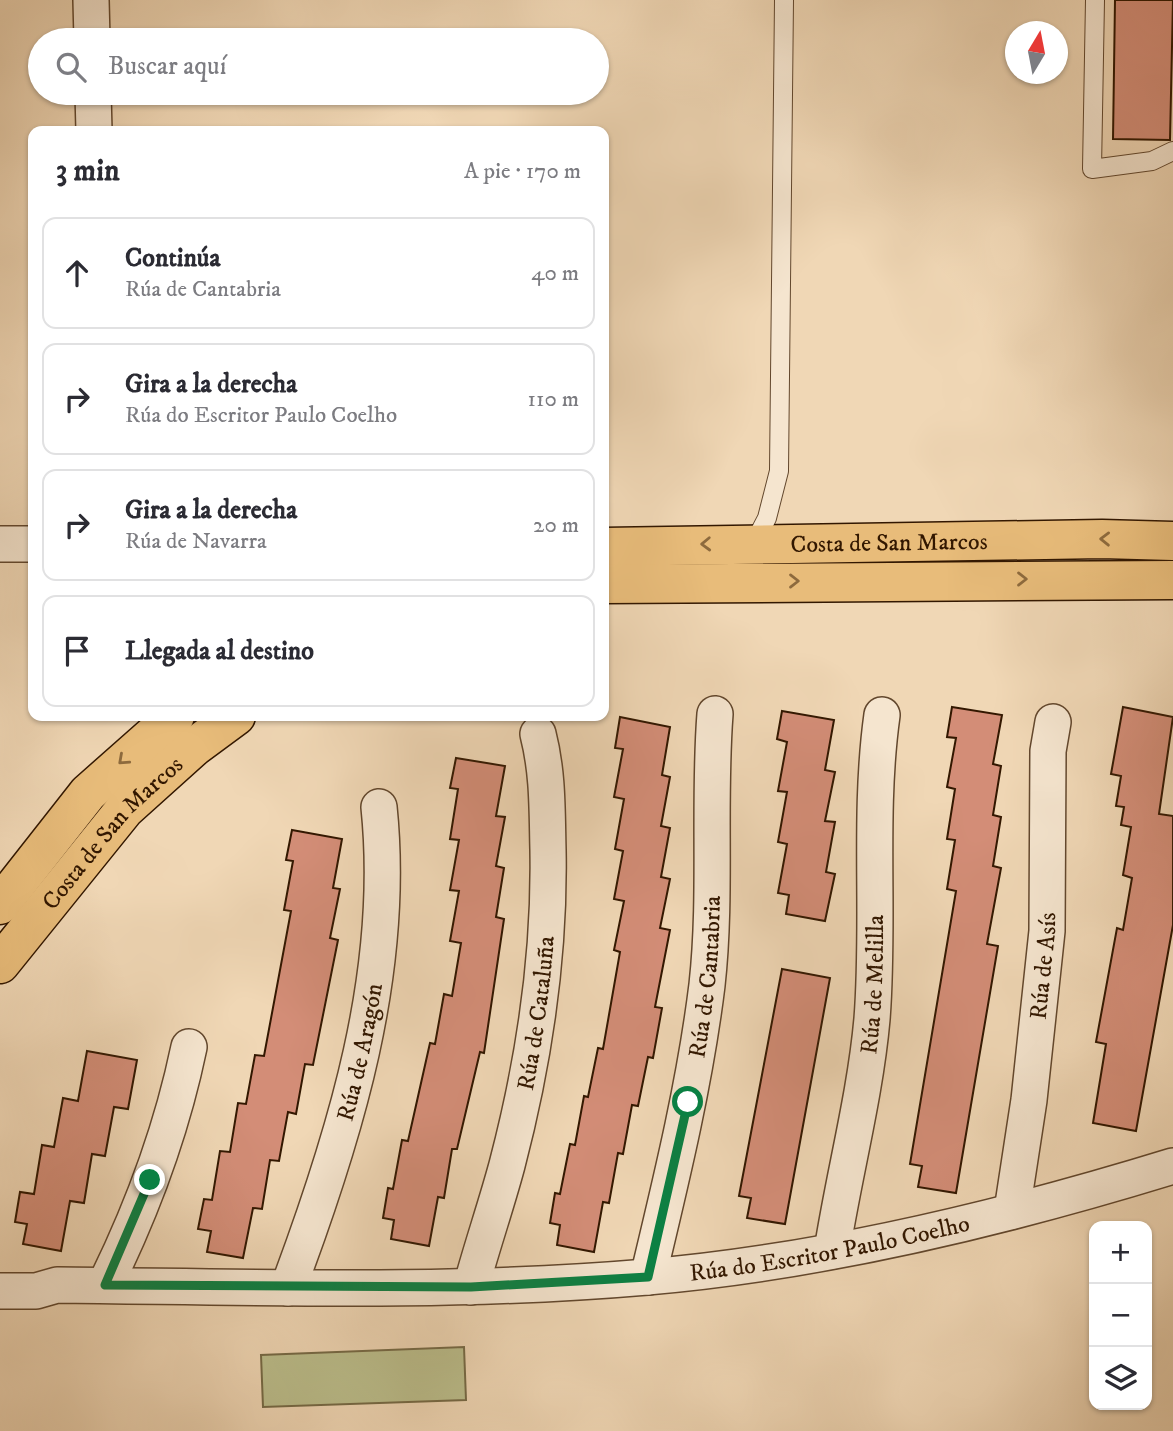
<!DOCTYPE html>
<html lang="es">
<meta charset="utf-8">
<style>
body{margin:0;font-family:"IM FELL DW Pica",serif;background:#f2f2f3;color:#2b2b33}
.controls{position:absolute;right:21px;bottom:21px;display:grid;overflow:hidden;border-radius:14px;box-shadow:0 2px 5px #0004}
.controls button{width:63px;height:63px;display:grid;place-items:center;padding:0;border:0;border-bottom:2px solid #e1e1e2;background:#fff;color:#2b2b33;font:35px sans-serif}
.compass{position:absolute;left:1005px;top:21px;width:63px;height:63px;border-radius:50%;background:#fff;box-shadow:0 2px 5px #0004;rotate:10deg}
.stop{position:absolute;width:21px;height:21px;margin:-16px;border:5px solid #0b8043;border-radius:50%;background:#fff}
.stop.end{background:#0b8043;border-color:#fff;box-shadow:0 2px 7px #0008}
.list{margin:0;padding:0;list-style:none}
h2{display:flex;justify-content:space-between;align-items:center;height:91px;margin:0;padding:0 28px;font-size:30px}
h2 small{font-size:23px;font-weight:400;color:#7c7c81}
.list li{display:grid;grid-template-columns:46px 1fr auto;gap:21px;align-items:center;box-sizing:border-box;height:112px;margin:0 14px 14px;padding:0 14px;border:2px solid #e1e1e2;border-radius:14px}
.list b{display:block;font-size:26px;white-space:nowrap}
.list p{margin:0;font-size:23px;white-space:nowrap;color:#7c7c81}
.list em{font-size:23px;font-style:normal;color:#7c7c81}
.icon{flex:none;width:38px;height:38px;fill:none;stroke:currentColor;stroke-width:2;stroke-linecap:round;stroke-linejoin:round}
.map{position:relative;flex:none;width:1173px;height:1431px;overflow:hidden}
.search{position:absolute;background:#fff;box-shadow:0 2px 5px #0004;left:28px;top:28px;width:581px;height:77px;display:flex;align-items:center;gap:18px;box-sizing:border-box;padding:0 24px;border-radius:38px;color:#7c7c81;font-size:26px}
.panel{position:absolute;background:#fff;box-shadow:0 2px 5px #0004;left:28px;top:126px;width:581px;height:595px;border-radius:14px}
.map>svg:first-child{display:block}
.green{fill:#bbbe8c;stroke:#766a46;stroke-width:2}
.building{fill:#d38d77;stroke:#321700;stroke-width:2}
.lines{fill:none;stroke-linecap:round;stroke-linejoin:round}
.lane-casing{stroke:#62472d;stroke-width:20}
.street-casing{stroke:#62472d;stroke-width:38}
.primary-casing{stroke:#321700;stroke-width:41}
.lane{stroke:#f5e5cf;stroke-width:18}
.street{stroke:#f5e5cf;stroke-width:35}
.primary{stroke:#e8bc7a;stroke-width:38}
.oneway{stroke:#8d6a3d}
.route{stroke:#0b8043;stroke-width:9}
.labels{text-anchor:middle;stroke-width:7;stroke-linejoin:round;paint-order:stroke}
.street-label{font-size:24px;fill:#321700;stroke:#f5e5cf}
</style>
<div class="map">
<svg width="1173" height="1431" viewBox="0 0 1173 1431">
<rect width="100%" height="100%" fill="#f0d7b5"/>
<filter id="stains"><feTurbulence type="fractalNoise" baseFrequency=".00286" numOctaves="4"/><feColorMatrix values="0 0 0 0 .2 0 0 0 0 .09 0 0 0 0 .02 0 0 0 .5 -.17"/></filter>
<radialGradient id="worn" r=".72"><stop offset=".6" stop-color="#630" stop-opacity="0"/><stop offset="1" stop-color="#630" stop-opacity=".3"/></radialGradient>
<!-- green -->
<polygon class="green" points="464,1347 466,1400 263,1407 261,1355"/>
<!-- building -->
<g class="building">
<polygon points="1115,0 1173,0 1170,140 1113,139"/>
<polygon points="952,707 1002,715 993,764 1001,766 993,815 1001,817 993,866 1001,868 987,944 998,946 956,1193 918,1187 922,1166 910,1164 956,891 947,889 955,840 947,839 955,789 947,787 956,738 947,737"/>
<polygon points="1123,707 1173,717 1159,814 1173,816 1173,925 1136,1131 1093,1123 1106,1044 1096,1042 1117,928 1123,930 1132,878 1123,875 1131,827 1121,825 1124,807 1116,806 1121,776 1111,774"/>
<polygon points="782,711 834,720 825,770 835,772 825,821 835,822 826,872 835,874 825,921 786,914 789,895 778,893 787,844 778,842 787,792 778,791 787,742 777,739"/>
<polygon points="620,717 670,727 662,775 670,777 661,826 670,828 661,877 670,879 660,928 670,930 655,1007 662,1008 653,1058 648,1057 638,1106 632,1105 623,1154 618,1153 609,1203 603,1202 594,1252 557,1245 560,1225 550,1223 555,1193 560,1194 570,1144 575,1145 584,1096 588,1097 598,1048 603,1049 620,952 614,950 624,901 614,899 623,851 615,849 624,799 614,797 623,749 615,748"/>
<polygon points="456,758 505,766 496,816 505,817 496,866 504,868 496,917 504,919 484,1053 480,1052 457,1149 452,1149 444,1198 438,1197 429,1246 391,1239 394,1220 383,1218 388,1188 393,1189 402,1140 408,1141 430,1043 435,1044 444,994 452,996 461,943 450,941 459,891 450,890 459,840 450,839 458,789 450,788"/>
<polygon points="292,830 342,839 333,888 340,889 330,938 338,940 313,1065 305,1064 296,1114 288,1112 279,1161 270,1160 262,1209 253,1208 243,1258 207,1252 211,1231 198,1229 204,1199 212,1200 220,1151 230,1152 238,1103 246,1104 255,1055 264,1056 291,911 284,910 293,861 286,860"/>
<polygon points="782,969 830,978 785,1224 747,1218 751,1198 739,1196"/>
<polygon points="87,1051 137,1060 128,1109 114,1107 105,1156 92,1154 84,1203 70,1201 61,1251 23,1244 27,1224 15,1222 20,1192 34,1194 42,1145 54,1147 63,1098 78,1101"/>
</g>
<g class="lines">
<!-- lane casing -->
<g class="lane-casing">
<g id="lane">
<polyline points="1095,0 1092,169 1152,161 1173,151"/>
<polyline points="754,543 767,518 779,471 784,0"/>
</g>
</g>
<!-- street casing -->
<g class="street-casing">
<g id="street">
<polyline points="91,0 92,40"/>
<polyline points="93,93 94,131"/>
<polyline points="0,544 33,544"/>
<path id="s1" d="M1012 1211 1029 1100 1047 931 1048 751 1053 722"/>
<path id="s2" d="M832 1251C844 1174 865 1097 872 1019 880 918 868 815 882 715"/>
<path id="s3" d="M648 1277C671 1181 695 1083 707 985 717 895 708 804 715 714"/>
<path d="M105 1285C142 1210 172 1129 189 1047"/>
<path id="s4" d="M471 1287C482 1246 496 1206 507 1165 534 1062 550 957 548 850 547 810 548 773 538 734"/>
<path id="s5" d="M288 1288C345 1136 396 972 379 807"/>
<path id="s6" d="M0 1291H36L57 1285C254 1287 451 1294 647 1277 823 1262 1004 1218 1173 1166"/>
</g>
</g>
<!-- primary casing -->
<g class="primary-casing">
<g id="primary">
<path id="s7" d="M604 547 1102 539 1173 541"/>
<polyline points="604,584 1173,580"/>
<polyline points="0,905 88,793 175,716"/>
<path id="s8" d="M0 964 125 809 194 747 236 716"/>
</g>
</g>
<!-- lane -->
<use href="#lane" class="lane"/>
<!-- street -->
<use href="#street" class="street"/>
<!-- primary -->
<use href="#primary" class="primary"/>
</g>
<!-- one-way arrows -->
<defs><path id="oneway-chevron" d="M-2-3.5L2.5 0L-2 3.5" fill="none" stroke-width="1.6" stroke-linecap="round" stroke-linejoin="round" transform="scale(1.75)"/></defs>
<g class="oneway">
<use href="#oneway-chevron" transform="translate(1105 539) rotate(-179)"/>
<use href="#oneway-chevron" transform="translate(706 544) rotate(178)"/>
<use href="#oneway-chevron" transform="translate(1022 579)"/>
<use href="#oneway-chevron" transform="translate(794 581)"/>
<use href="#oneway-chevron" transform="translate(123 760) rotate(138)"/>
</g>
<g class="lines">
<!-- route -->
<polyline class="route" points="150,1180 105,1285 471,1287 648,1277 688,1102"/>
</g>
<g class="labels">
<!-- street labels -->
<g class="street-label">
<text dy="8" stroke="none"><textPath href="#s7" startOffset="285">Costa de San Marcos</textPath></text>
<text dy="8" stroke="none"><textPath href="#s8" startOffset="173">Costa de San Marcos</textPath></text>
<text dy="8" stroke="none"><textPath href="#s1" startOffset="247">Rúa de Asís</textPath></text>
<text dy="8" stroke="none"><textPath href="#s3" startOffset="306">Rúa de Cantabria</textPath></text>
<text dy="8" stroke="none"><textPath href="#s2" startOffset="270">Rúa de Melilla</textPath></text>
<text dy="8" stroke="none"><textPath href="#s4" startOffset="282">Rúa de Cataluña</textPath></text>
<text dy="8" stroke="none"><textPath href="#s5" startOffset="247">Rúa de Aragón</textPath></text>
<text dy="8" stroke="none"><textPath href="#s6" startOffset="833">Rúa do Escritor Paulo Coelho</textPath></text>
</g>
</g>
<rect width="100%" height="100%" filter="url(#stains)"/>
<rect width="100%" height="100%" fill="url(#worn)"/>
</svg>
<div class="controls">
<button>+</button>
<button>−</button>
<button><svg class="icon" aria-label="layers" viewBox="0 0 24 24"><path d="M12 4l9 5-9 5-9-5zM3 14l9 5 9-5"/></svg></button>
</div>
<svg class="compass" viewBox="-18 -18 36 36"><path d="M0-13l5 13h-10z" fill="#e53935"/><path d="M0 13l5-13h-10z" fill="#7c7c81"/></svg>
<div class="stop" style="left:688px;top:1102px"></div>
<div class="stop end" style="left:150px;top:1180px"></div>
<div class="search"><svg class="icon" aria-label="search" viewBox="0 0 24 24"><circle cx="10" cy="10" r="6"/><path d="M15 15l6 6"/></svg>Buscar aquí</div>
<section class="panel">
<h2>3 min<small>A pie · 170 m</small></h2>
<ul class="list">
<li><svg class="icon" aria-label="ahead" viewBox="0 0 24 24"><path d="M12 20V5M6 11l6-6 6 6"/></svg><div><b>Continúa</b><p>Rúa de Cantabria</p></div><em>40 m</em></li>
<li><svg class="icon" aria-label="right" viewBox="0 0 24 24"><path d="M7 20v-9h11M14 6l5 5-5 5"/></svg><div><b>Gira a la derecha</b><p>Rúa do Escritor Paulo Coelho</p></div><em>110 m</em></li>
<li><svg class="icon" aria-label="right" viewBox="0 0 24 24"><path d="M7 20v-9h11M14 6l5 5-5 5"/></svg><div><b>Gira a la derecha</b><p>Rúa de Navarra</p></div><em>20 m</em></li>
<li><svg class="icon" aria-label="arrive" viewBox="0 0 24 24"><path d="M6 21V4h12l-3 4 3 4H6"/></svg><div><b>Llegada al destino</b></div></li>
</ul>
</section>
</div>
